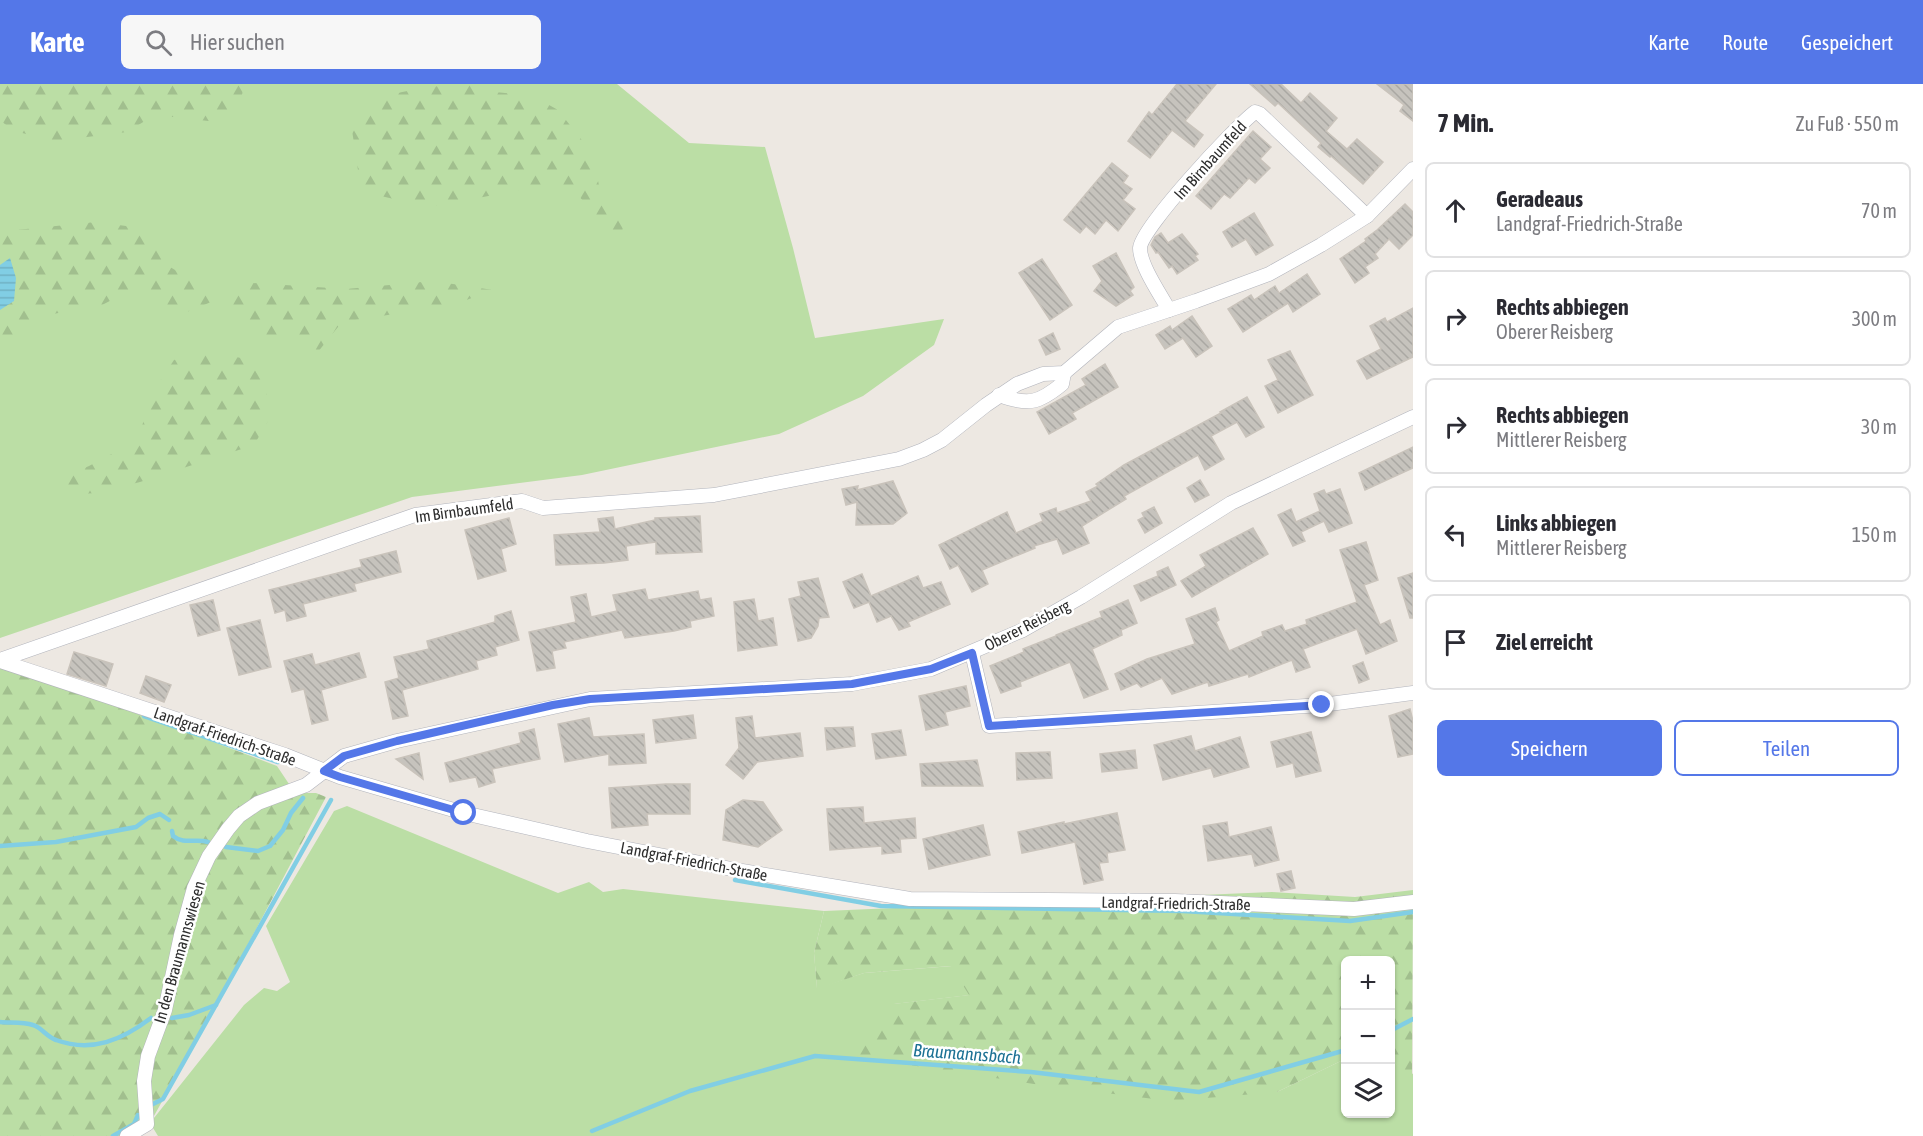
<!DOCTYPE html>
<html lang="de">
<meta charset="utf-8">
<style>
body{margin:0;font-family:"Asap Condensed",sans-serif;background:#f7f7f7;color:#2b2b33}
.controls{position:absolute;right:18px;bottom:18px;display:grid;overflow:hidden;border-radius:9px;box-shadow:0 2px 4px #0004}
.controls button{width:54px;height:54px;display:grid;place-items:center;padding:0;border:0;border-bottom:2px solid #e1e1e2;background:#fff;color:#2b2b33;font:30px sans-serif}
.stop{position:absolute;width:18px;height:18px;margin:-14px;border:4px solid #5477e8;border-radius:50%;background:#fff}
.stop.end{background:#5477e8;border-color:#fff;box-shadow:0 2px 6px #0008}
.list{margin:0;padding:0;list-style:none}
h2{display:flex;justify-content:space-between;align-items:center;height:78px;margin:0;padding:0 24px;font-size:26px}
h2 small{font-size:20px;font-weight:400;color:#7c7c81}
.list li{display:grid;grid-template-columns:39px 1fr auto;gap:18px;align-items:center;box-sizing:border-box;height:96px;margin:0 12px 12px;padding:0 12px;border:2px solid #e1e1e2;border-radius:9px}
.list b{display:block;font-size:22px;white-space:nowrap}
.list p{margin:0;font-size:20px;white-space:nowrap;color:#7c7c81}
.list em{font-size:20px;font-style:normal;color:#7c7c81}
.actions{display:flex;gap:12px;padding:18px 24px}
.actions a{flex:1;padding:14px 0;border:2px solid #5477e8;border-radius:9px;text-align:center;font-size:21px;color:#5477e8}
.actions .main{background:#5477e8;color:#fff}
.icon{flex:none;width:33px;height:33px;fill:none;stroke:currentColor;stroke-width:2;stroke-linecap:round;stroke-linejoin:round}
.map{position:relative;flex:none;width:1413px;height:1052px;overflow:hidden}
header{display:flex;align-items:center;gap:36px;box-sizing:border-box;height:84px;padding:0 30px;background:#5477e8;color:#fff}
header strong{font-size:28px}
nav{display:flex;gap:33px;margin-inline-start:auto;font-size:21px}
.search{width:420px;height:54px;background:#f7f7f7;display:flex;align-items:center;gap:15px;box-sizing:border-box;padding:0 21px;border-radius:9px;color:#7c7c81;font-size:22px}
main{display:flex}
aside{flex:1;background:#fff}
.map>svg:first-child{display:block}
.grass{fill:#bbdea5}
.forest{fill:url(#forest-firs)}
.water{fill:url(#water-rules)}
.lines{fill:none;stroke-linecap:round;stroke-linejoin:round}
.stream{stroke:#81cee4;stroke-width:4.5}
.building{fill:url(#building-back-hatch);stroke:#c9c3bb;stroke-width:1.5}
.minor-casing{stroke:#b2b4bc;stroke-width:15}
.minor{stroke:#fff;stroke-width:14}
.route{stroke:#5477e8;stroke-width:8}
.labels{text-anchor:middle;stroke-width:5;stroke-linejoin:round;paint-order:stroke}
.street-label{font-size:16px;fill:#2e2e2e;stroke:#fff}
.water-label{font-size:18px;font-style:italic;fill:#1c7194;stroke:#fff}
</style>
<header>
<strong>Karte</strong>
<div class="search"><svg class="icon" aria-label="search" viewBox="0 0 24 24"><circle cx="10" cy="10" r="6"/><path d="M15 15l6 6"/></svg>Hier suchen</div>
<nav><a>Karte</a><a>Route</a><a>Gespeichert</a></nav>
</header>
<main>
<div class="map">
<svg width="1413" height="1052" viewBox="0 0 1413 1052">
<defs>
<pattern id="forest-firs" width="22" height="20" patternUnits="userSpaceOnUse" patternTransform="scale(1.5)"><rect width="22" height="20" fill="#bbdea5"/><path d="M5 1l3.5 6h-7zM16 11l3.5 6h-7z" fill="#a1bf8e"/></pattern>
<pattern id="water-rules" width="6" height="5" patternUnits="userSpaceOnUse" patternTransform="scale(1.5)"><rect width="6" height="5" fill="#81cee4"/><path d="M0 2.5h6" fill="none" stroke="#70b1c4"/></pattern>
<pattern id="building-back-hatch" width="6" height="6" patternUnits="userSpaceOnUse" patternTransform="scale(1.5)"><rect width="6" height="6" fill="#c6c3bd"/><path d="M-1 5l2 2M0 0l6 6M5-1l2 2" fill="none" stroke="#aaa8a3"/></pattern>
</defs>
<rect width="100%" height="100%" fill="#ede8e2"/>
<!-- grass -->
<g class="grass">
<polygon points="0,0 617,0 689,59 765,63 793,164 815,254 944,235 934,261 863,312 779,350 582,391 412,413 0,554"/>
<polygon points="347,722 558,809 589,798 603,808 623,805 824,827 814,869 817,904 864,889 952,882 970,911 894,920 1277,1008 1345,975 1346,1030 1390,1030 1391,977 1413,990 1413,1052 158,1052 150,1039 244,921 264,904 277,907 290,898 266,842 334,727"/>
</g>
<!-- forest -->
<g class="forest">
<polygon points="0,0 245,0 239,21 230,37 217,38 165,32 148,35 127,48 55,57 14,47 1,37"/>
<path d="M440 0H479L485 7 533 12 558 26 592 69 600 106 610 113 626 130 622 148 611 154 602 148 587 121 574 107 553 100 429 123 372 110 359 93 352 46C359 36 368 21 380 15 397 7 420 5 439 2Z"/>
<polygon points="96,138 126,142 157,159 165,180 192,196 216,205 211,218 187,228 162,220 135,204 102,221 42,232 13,257 0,264 0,152 16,146"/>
<polygon points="433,197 493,206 453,221 342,238 313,274 294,251 263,265 259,238 228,236 223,215 238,198 346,205"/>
<polygon points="197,266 247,275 266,301 268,337 254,361 140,398 96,409 66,411 64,393 89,382 117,367 139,350 156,303 174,276"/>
<polygon points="0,582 158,637 277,682 295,709 316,709 326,713 216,921 150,1039 123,1052 0,1052"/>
<polygon points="1413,806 1412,991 1391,977 1390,876 1346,876 1345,975 1277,1008 1170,1017 1034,1000 851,972 893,920 969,911 951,882 864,889 817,905 814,869 824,827 1272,808 1355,813"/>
</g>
<!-- water -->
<polygon class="water" points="10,174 16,194 14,217 0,226 0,181"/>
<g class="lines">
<!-- stream -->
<g class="stream">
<polyline points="144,632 278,678"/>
<path d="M172 747 173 752C184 761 196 754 208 758"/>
<polyline points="0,762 56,758 136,743 148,734 160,730 169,736"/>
<polyline points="226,763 258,767 270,762 283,746 291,729 303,714"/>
<polyline points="735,796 881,822 1183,827 1350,837 1413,828"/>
<polyline points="172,934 189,931 216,921"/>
<path d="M0 938C10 939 23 938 33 941 41 943 47 953 56 956 92 969 122 956 151 934"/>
<polyline points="1390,947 1413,935"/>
<polyline points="153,1020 163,1015 331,716"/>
<polyline points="592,1047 690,1007 815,972 1031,988 1199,1008 1346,966"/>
<polyline points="113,1052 134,1040 138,1031"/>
</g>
</g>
<!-- building -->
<g class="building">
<polygon points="1177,0 1216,0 1185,37 1203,51 1194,63 1172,46 1150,74 1128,57 1149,28 1152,31"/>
<polygon points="1250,0 1281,0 1301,19 1310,9 1337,34 1326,47 1347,65 1357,55 1383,78 1363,100 1331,72 1330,73 1318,63 1321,59 1278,19 1275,22"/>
<polygon points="1377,0 1413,0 1413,37 1400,27 1404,21"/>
<polygon points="1253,47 1271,63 1260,75 1270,84 1255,99 1249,94 1230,114 1224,110 1211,125 1196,112"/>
<polygon points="1112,79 1128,92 1123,99 1132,105 1123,116 1135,125 1118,147 1106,136 1095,150 1086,142 1080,149 1064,136"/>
<polygon points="1405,120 1413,128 1413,151 1399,165 1389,155 1375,170 1378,174 1365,183 1369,189 1355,199 1340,175 1366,157 1365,155 1377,146"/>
<polygon points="1254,129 1273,161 1256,171 1246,155 1232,163 1223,148"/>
<polygon points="1161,149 1168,159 1182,150 1198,170 1195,172 1198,176 1177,190 1172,182 1169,184 1158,168 1156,169 1151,161 1155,153"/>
<polygon points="1116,169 1134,203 1130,207 1133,211 1116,222 1094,207 1102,197 1093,182"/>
<polygon points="1042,175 1072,221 1050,236 1019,189"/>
<polygon points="1307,190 1320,210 1293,228 1288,219 1243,248 1228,225 1251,211 1254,216 1275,202 1279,209"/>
<polygon points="1413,224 1413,273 1367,295 1357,277 1381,265 1370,242 1385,234 1387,238"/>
<polygon points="1192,232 1212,262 1196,273 1183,254 1165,265 1156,251 1170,242 1172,246"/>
<polygon points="1053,249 1060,265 1046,271 1039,256"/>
<polygon points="1290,267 1313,311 1278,329 1265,302 1278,296 1268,276"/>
<polygon points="1105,280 1118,303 1072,329 1076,335 1049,350 1037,328 1086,301 1082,295"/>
<polygon points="1247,313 1264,343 1246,353 1237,338 1211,352 1224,375 1205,386 1198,371 1124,412 1126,415 1082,442 1089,459 1063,470 1057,455 1034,462 1035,464 982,486 988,500 972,508 958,481 950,485 939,461 1007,428 1016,449 1043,437 1040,430 1056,424 1057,429 1091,417 1086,408 1098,402 1096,400 1124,381 1221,329 1220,328"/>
<polygon points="1413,363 1413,384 1365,406 1359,389"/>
<polygon points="1200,396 1209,411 1195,418 1187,404"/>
<polygon points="893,397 907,429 893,440 856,441 857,418 846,421 842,405 858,402 857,406"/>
<polygon points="1340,405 1352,439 1329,448 1324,437 1301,448 1305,457 1293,462 1278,431 1291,425 1296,438 1320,427 1314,410 1324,406 1326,410"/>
<polygon points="1154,423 1162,439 1145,449 1138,436 1144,433 1142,429"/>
<polygon points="700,432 702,468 656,470 656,458 626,462 628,476 604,479 556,481 554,451 600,448 598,435 613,433 615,445 655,436 655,434"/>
<polygon points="509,434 516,460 501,465 506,487 478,495 465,446"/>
<polygon points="1253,444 1268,470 1192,513 1181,497 1206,482 1200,471"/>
<polygon points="1366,458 1378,496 1364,501 1380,541 1390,536 1397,557 1366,570 1357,545 1303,565 1310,583 1296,588 1292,576 1249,593 1248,590 1209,602 1208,598 1172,610 1162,594 1141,603 1137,599 1121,606 1115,590 1147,575 1195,560 1186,535 1215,524 1219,536 1216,538 1229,567 1263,552 1262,548 1282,541 1285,547 1307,540 1306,536 1357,518 1340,466"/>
<polygon points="396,467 401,488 354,500 356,507 303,520 306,532 287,537 285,526 275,529 269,506 362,483 360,476"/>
<polygon points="1168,483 1176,501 1141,517 1134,502 1158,492 1157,488"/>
<polygon points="1413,489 1413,534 1410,534 1398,494"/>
<polygon points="862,490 871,512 918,492 923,504 941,498 950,520 908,538 910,542 899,546 891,532 877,538 869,518 854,524 843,498"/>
<polygon points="818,494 829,533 819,534 818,542 811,554 798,557 789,515 801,512 798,498"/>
<polygon points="645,505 648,516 698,507 700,516 711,514 714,532 690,537 691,543 674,547 625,554 622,546 564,558 566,564 552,567 555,584 537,587 529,548 576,538 571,513 586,510 591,533 617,527 613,511"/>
<polygon points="754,515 758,537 773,534 777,561 738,567 734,518"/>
<polygon points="213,516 220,546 198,552 190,521"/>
<polygon points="1128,516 1137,539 1121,546 1122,551 1092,565 1108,605 1084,614 1070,578 1020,598 1021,602 1001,609 990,582 1024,568 1023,565 1056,552 1056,551 1102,533 1100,528"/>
<polygon points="511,527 519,556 495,563 497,571 476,577 478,585 402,606 408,632 393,635 385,598 399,594 394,573 429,565 427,557 495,538 495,532"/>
<polygon points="260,536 271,583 239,591 227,544"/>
<polygon points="74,568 113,580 106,602 67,590"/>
<polygon points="359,569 366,593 321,606 328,636 312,640 304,605 292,608 284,577 312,570 315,581"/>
<polygon points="1363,578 1369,595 1359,599 1353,582"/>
<polygon points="146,592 171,601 164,618 140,609"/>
<polygon points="966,602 970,622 945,628 948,641 926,646 919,612"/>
<polygon points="1410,625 1413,637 1413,670 1398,673 1389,632"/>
<polygon points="693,631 696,654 656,659 653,636"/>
<polygon points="752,632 755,654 800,649 803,672 757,678 743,695 726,681 739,664 736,634"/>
<polygon points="589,634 593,653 644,650 646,679 609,681 609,670 565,678 558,640"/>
<polygon points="853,643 855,662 827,666 825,644"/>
<polygon points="534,645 540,675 492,685 495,698 479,703 476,693 450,698 445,679 521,659 519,649"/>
<polygon points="901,646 906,671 876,675 872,650"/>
<polygon points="1311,648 1321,687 1296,693 1293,679 1277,683 1271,658"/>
<polygon points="1191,652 1195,667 1240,653 1249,683 1214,693 1211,684 1163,696 1154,661"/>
<polygon points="1135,666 1137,684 1102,688 1100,670"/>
<polygon points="1050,668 1052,694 1017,696 1016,669"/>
<polygon points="419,669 423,695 396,675"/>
<polygon points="977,676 983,702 922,702 920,680"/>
<polygon points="666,700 690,700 690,730 647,730 648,741 612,744 609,704"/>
<polygon points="743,716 763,718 782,746 758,763 723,756 726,726"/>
<polygon points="863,723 864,739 915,734 916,754 900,755 901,768 882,770 882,762 830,766 827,725"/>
<polygon points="1117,729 1125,766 1107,769 1108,778 1099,779 1103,796 1084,800 1075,758 1022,769 1018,748 1064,738 1064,740"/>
<polygon points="1227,738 1229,753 1271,743 1279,776 1255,782 1252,770 1208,777 1203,742"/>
<polygon points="983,741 990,771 929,785 923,755"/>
<polygon points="1291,787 1295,804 1281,807 1277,790"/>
</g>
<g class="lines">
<!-- minor casing -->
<g class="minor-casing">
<g id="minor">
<path d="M1169 226C1160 210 1140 181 1140 164 1141 144 1235 43 1255 28L1260 30 1367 132"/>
<path d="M999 311C1028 322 1039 319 1062 300L1064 289"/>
<polyline points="972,569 989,642 1322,621 1413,609"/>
<polyline points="0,576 415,431 522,417 543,424 714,411 899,375 923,366 942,356 986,321 1017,300 1043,290 1064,289 1118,243 1196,217 1269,190 1321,161 1367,132 1413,85"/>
<polyline points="0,577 285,671 340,693 464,729 587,757 742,787 910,815 1175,817 1354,825 1413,818"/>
<polyline points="127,1052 147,1040 144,997 148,972 165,926 181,851 194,804 209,772 228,745 239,732 258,719 306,701 344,672 397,657 590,615 852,600 931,585 1023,546 1081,513 1231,419 1413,333"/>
</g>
</g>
<!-- minor -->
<use href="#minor" class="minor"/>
</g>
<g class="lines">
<!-- route -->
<polyline class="route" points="464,729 340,693 324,687 344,672 397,657 553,621 590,615 852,600 931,585 972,569 989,642 1322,621"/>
</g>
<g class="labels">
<!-- street labels -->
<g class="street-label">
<text transform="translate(1210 76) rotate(-48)" y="6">Im Birnbaumfeld</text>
<text transform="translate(464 426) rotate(-8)" y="6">Im Birnbaumfeld</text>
<text transform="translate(1027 541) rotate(-27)" y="6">Oberer Reisberg</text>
<text transform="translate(225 652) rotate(19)" y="6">Landgraf-Friedrich-Straße</text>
<text transform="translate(694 777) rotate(11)" y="6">Landgraf-Friedrich-Straße</text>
<text transform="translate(1176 819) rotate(1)" y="6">Landgraf-Friedrich-Straße</text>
<text transform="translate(179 868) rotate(-74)" y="6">In den Braumannswiesen</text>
</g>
<!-- water labels -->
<g class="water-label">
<text transform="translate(967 970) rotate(4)" y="6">Braumannsbach</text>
</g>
</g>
</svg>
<div class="controls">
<button>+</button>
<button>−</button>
<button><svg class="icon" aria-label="layers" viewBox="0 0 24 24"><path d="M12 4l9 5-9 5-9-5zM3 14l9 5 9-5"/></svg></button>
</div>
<div class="stop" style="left:464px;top:729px"></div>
<div class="stop end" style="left:1322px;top:621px"></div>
</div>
<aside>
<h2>7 Min.<small>Zu Fuß · 550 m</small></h2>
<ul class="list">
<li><svg class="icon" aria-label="ahead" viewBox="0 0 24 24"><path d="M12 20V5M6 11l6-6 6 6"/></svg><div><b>Geradeaus</b><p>Landgraf-Friedrich-Straße</p></div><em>70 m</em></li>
<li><svg class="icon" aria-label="right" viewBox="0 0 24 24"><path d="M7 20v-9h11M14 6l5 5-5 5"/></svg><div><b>Rechts abbiegen</b><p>Oberer Reisberg</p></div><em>300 m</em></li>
<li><svg class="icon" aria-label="right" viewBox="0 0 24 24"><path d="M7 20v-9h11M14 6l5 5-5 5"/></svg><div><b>Rechts abbiegen</b><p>Mittlerer Reisberg</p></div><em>30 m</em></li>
<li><svg class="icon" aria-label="left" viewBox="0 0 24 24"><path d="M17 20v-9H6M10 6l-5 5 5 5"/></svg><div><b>Links abbiegen</b><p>Mittlerer Reisberg</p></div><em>150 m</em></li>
<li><svg class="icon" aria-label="arrive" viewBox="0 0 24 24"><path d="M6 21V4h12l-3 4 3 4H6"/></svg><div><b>Ziel erreicht</b></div></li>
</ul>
<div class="actions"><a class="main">Speichern</a><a>Teilen</a></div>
</aside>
</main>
